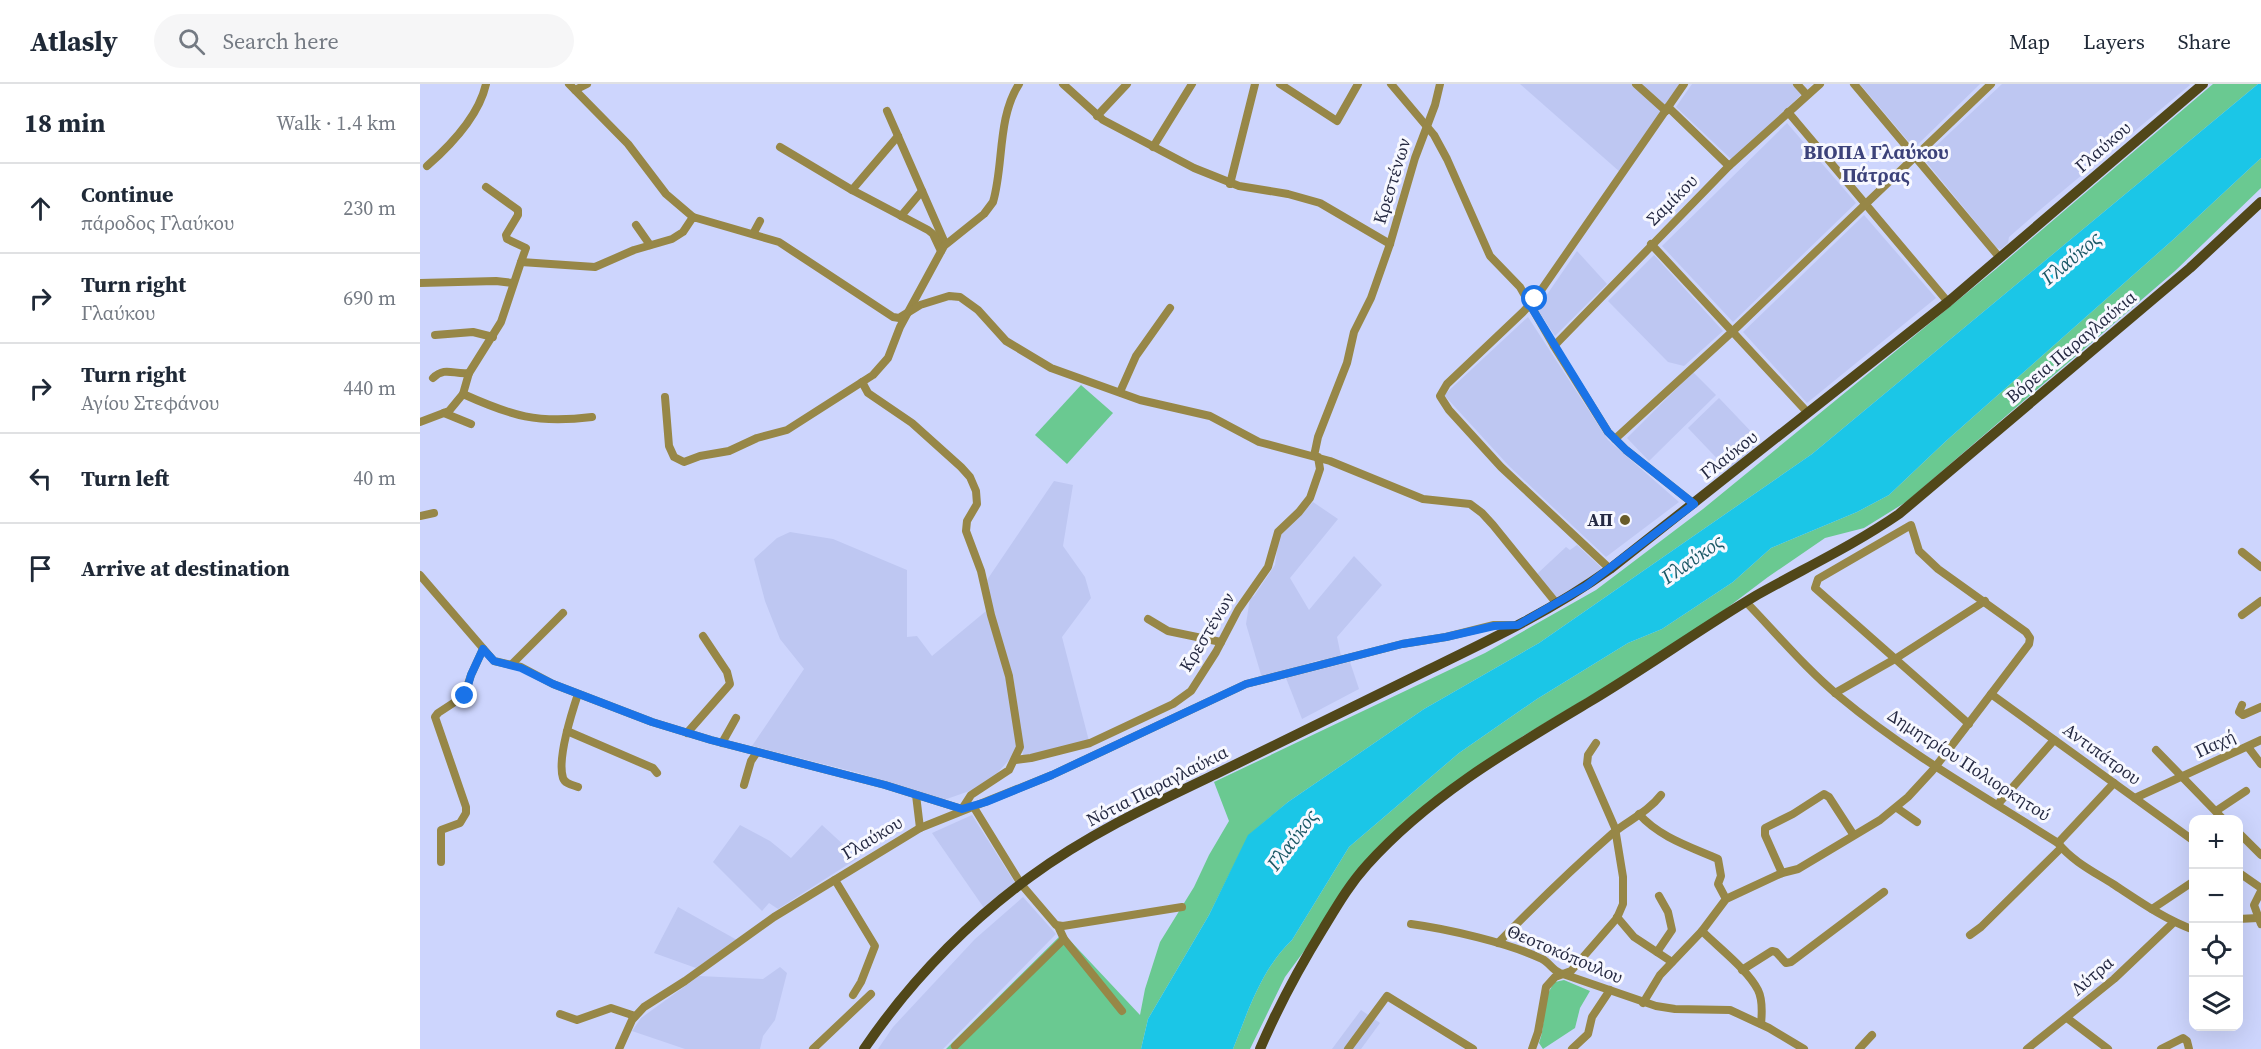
<!DOCTYPE html>
<meta charset="utf-8">
<style>
body{margin:0;font-family:"Source Serif 4",serif;background:#f6f6f7;color:#1f2937}
.controls{position:absolute;right:18px;bottom:18px;display:grid;overflow:hidden;border-radius:12px;box-shadow:0 6px 24px #0002}
.controls button{width:54px;height:54px;display:grid;place-items:center;padding:0;border:0;border-bottom:2px solid #e0e1e3;background:#fff;color:#1f2937;font:30px sans-serif}
.stop{position:absolute;width:18px;height:18px;margin:-14px;border:4px solid #1a73e8;border-radius:50%;background:#fff}
.stop.end{background:#1a73e8;border-color:#fff;box-shadow:0 2px 6px #0008}
.list{margin:0;padding:0;list-style:none}
h2{display:flex;justify-content:space-between;align-items:center;height:78px;margin:0;padding:0 24px;font-size:26px}
h2 small{font-size:20px;font-weight:400;color:#747a83}
.list li{display:grid;grid-template-columns:39px 1fr auto;gap:18px;align-items:center;box-sizing:border-box;height:90px;padding:0 24px;border-top:2px solid #e0e1e3}
.list b{display:block;font-size:22px;white-space:nowrap}
.list p{margin:0;font-size:20px;white-space:nowrap;color:#747a83}
.list em{font-size:20px;font-style:normal;color:#747a83}
.icon{flex:none;width:33px;height:33px;fill:none;stroke:currentColor;stroke-width:2;stroke-linecap:round;stroke-linejoin:round}
.map{position:relative;flex:none;width:1841px;height:965px;overflow:hidden}
header{display:flex;align-items:center;gap:36px;box-sizing:border-box;height:84px;padding:0 30px;background:#fff;border-bottom:2px solid #e0e1e3}
header strong{font-size:28px}
nav{display:flex;gap:33px;margin-inline-start:auto;font-size:21px}
.search{width:420px;height:54px;background:#f6f6f7;display:flex;align-items:center;gap:15px;box-sizing:border-box;padding:0 21px;border-radius:33px;color:#747a83;font-size:22px}
main{display:flex}
aside{flex:1;background:#fff}
.map>svg:first-child{display:block}
.built{fill:#bec7f2}
.green{fill:#6ac991}
.water{fill:#1bc6e7}
.lines{fill:none;stroke-linecap:round;stroke-linejoin:round}
.minor{stroke:#978747;stroke-width:8}
.major{stroke:#514719;stroke-width:10}
.route{stroke:#1a73e8;stroke-width:8}
.poi-dot{fill:#695c29;stroke:#f7f8ff;stroke-width:2}
.labels{text-anchor:middle;stroke-width:6;stroke-linejoin:round;paint-order:stroke}
.street-label{font-size:18px;fill:#262a43;stroke:#f7f8ff}
.poi-label{font-size:18px;font-weight:bold;fill:#262a43;stroke:#f7f8ff;text-anchor:end}
.neighbourhood-label{font-size:20px;font-weight:bold;fill:#3c427a;stroke:#f7f8ff}
.water-label{font-size:20px;font-style:italic;fill:#1b5866;stroke:#f7f8ff}
</style>
<header>
<strong>Atlasly</strong>
<div class="search"><svg class="icon" aria-label="search" viewBox="0 0 24 24"><circle cx="10" cy="10" r="6"/><path d="M15 15l6 6"/></svg>Search here</div>
<nav><a>Map</a><a>Layers</a><a>Share</a></nav>
</header>
<main>
<aside>
<h2>18 min<small>Walk · 1.4 km</small></h2>
<ul class="list">
<li><svg class="icon" aria-label="ahead" viewBox="0 0 24 24"><path d="M12 20V5M6 11l6-6 6 6"/></svg><div><b>Continue</b><p>πάροδος Γλαύκου</p></div><em>230 m</em></li>
<li><svg class="icon" aria-label="right" viewBox="0 0 24 24"><path d="M7 20v-9h11M14 6l5 5-5 5"/></svg><div><b>Turn right</b><p>Γλαύκου</p></div><em>690 m</em></li>
<li><svg class="icon" aria-label="right" viewBox="0 0 24 24"><path d="M7 20v-9h11M14 6l5 5-5 5"/></svg><div><b>Turn right</b><p>Αγίου Στεφάνου</p></div><em>440 m</em></li>
<li><svg class="icon" aria-label="left" viewBox="0 0 24 24"><path d="M17 20v-9H6M10 6l-5 5 5 5"/></svg><div><b>Turn left</b></div><em>40 m</em></li>
<li><svg class="icon" aria-label="arrive" viewBox="0 0 24 24"><path d="M6 21V4h12l-3 4 3 4H6"/></svg><div><b>Arrive at destination</b></div></li>
</ul>
</aside>
<div class="map">
<svg width="1841" height="965" viewBox="0 0 1841 965">
<rect width="100%" height="100%" fill="#cdd5fd"/>
<!-- built -->
<g class="built">
<polygon points="1100,0 1212,0 1242,27 1200,88"/>
<polygon points="1220,0 1261,0 1246,24"/>
<polygon points="1272,0 1373,0 1382,10 1312,76 1256,23"/>
<polygon points="1440,0 1560,0 1494,64"/>
<polygon points="1582,0 1769,0 1770,1 1621,125 1589,153 1588,159 1581,165 1577,164 1503,74"/>
<polygon points="1367,39 1436,119 1313,238 1242,162"/>
<polygon points="1444,131 1516,214 1387,319 1323,248"/>
<polygon points="1157,167 1187,200 1135,252 1117,225"/>
<polygon points="1234,171 1303,247 1264,282 1248,278 1188,217"/>
<polygon points="1108,233 1188,356 1259,418 1186,473 1089,382 1024,311"/>
<polygon points="1273,288 1296,311 1229,377 1207,354"/>
<polygon points="1299,314 1340,357 1309,387 1268,344"/>
<polygon points="634,397 653,401 643,462 665,493 671,514 642,553 669,657 603,673 593,591 574,534 567,496"/>
<polygon points="893,418 918,435 870,494 889,526 934,472 962,501 917,553 921,572 902,578 899,576 842,594 826,540 830,514 834,512 855,481 859,451"/>
<polygon points="370,448 413,455 487,486 487,553 497,552 512,572 566,527 587,594 598,666 571,696 558,704 521,717 439,689 332,662 384,585 360,555 345,517 334,475 357,454"/>
<polygon points="1157,461 1185,487 1139,518 1117,490 1146,463 1150,466"/>
<polygon points="930,578 939,605 882,635 866,594"/>
<polygon points="552,731 595,799 564,824 512,749"/>
<polygon points="320,741 350,757 371,774 402,741 438,774 358,825 349,819 342,827 293,778"/>
<polygon points="603,813 636,850 523,965 458,965 473,943 555,855"/>
<polygon points="258,823 317,856 276,884 234,869"/>
<polygon points="360,883 367,889 355,936 343,952 340,965 265,965 212,947 221,934 279,892 343,895"/>
<polygon points="941,926 960,939 941,965 912,965"/>
</g>
<!-- green -->
<g class="green">
<polygon points="1793,0 1838,0 1392,370 1119,559 1004,625 868,718 829,751 789,831 728,935 721,965 526,965 643,849 720,931 725,905 740,858 774,803 789,771 809,737 794,698 1065,569 1176,506 1283,425 1576,185"/>
<path d="M1841 74V104L1755 187 1486 418 1444 444 1405 454 1348 493 1295 533 1195 597 1103 652 1022 710 956 769 865 893 830 965H813C828 927 842 884 872 856L929 763 1039 669 1117 615 1208 559 1242 545 1313 498 1351 464 1437 428 1469 411 1526 357 1755 154Z"/>
<polygon points="661,301 693,329 647,380 615,351"/>
<path d="M1144 896 1170 907 1160 924 1155 944 1123 965 1119 959C1127 938 1120 916 1135 898Z"/>
</g>
<!-- water -->
<path class="water" d="M1838 0H1841V74L1755 154 1526 357 1469 411 1437 428 1351 464 1313 498 1242 545 1208 559 1117 615 1039 669 929 763 872 856C842 884 828 927 813 965H721L728 935 789 831 828 751 868 718 1004 625 1119 559 1392 370Z"/>
<g class="lines">
<!-- minor -->
<g class="minor">
<polyline points="149,0 208,60 246,110 273,133"/>
<polyline points="643,0 683,36 774,84 819,102 868,110 900,119 970,160"/>
<polyline points="860,0 917,37 938,0"/>
<polyline points="971,0 1014,51 1027,75 1070,172 1100,203 1134,262 1188,348 1206,366 1274,420"/>
<polyline points="1216,0 1246,27"/>
<polyline points="1377,0 1386,10"/>
<polyline points="1434,0 1580,174"/>
<polyline points="155,6 167,0"/>
<polyline points="1248,23 1309,82"/>
<polyline points="467,27 525,159"/>
<polyline points="1368,28 1528,218"/>
<polyline points="677,32 707,0"/>
<polyline points="360,63 432,106 508,146 513,150 521,167"/>
<polyline points="733,63 772,0"/>
<path d="M7 82C31 61 59 31 66 0"/>
<polyline points="810,100 835,0"/>
<polyline points="66,103 98,126 98,131 86,151 87,155 106,164 101,178"/>
<polyline points="432,106 478,52"/>
<polyline points="481,132 502,107"/>
<polyline points="216,141 230,161"/>
<polyline points="333,150 340,137"/>
<polyline points="1231,160 1388,329"/>
<polyline points="0,199 76,197 93,199"/>
<polyline points="15,251 53,248 73,253"/>
<polyline points="1134,262 1309,82 1400,0"/>
<path d="M13 294C25 282 34 291 49 289"/>
<polyline points="700,308 716,272 750,224"/>
<path d="M43 310C92 332 117 340 172 333"/>
<path d="M245 313 249 362 254 373 264 378 280 372 309 367 337 354 367 346 453 291 468 274 480 243 524 162 564 130 573 118C584 81 577 34 599 0"/>
<polyline points="24,329 51,340"/>
<polyline points="0,338 29,327 43,310 49,289 81,238 101,178 175,183 214,166 252,155 263,148 273,133 359,158 473,233 479,234 500,221 529,212 540,213 558,226 586,257 631,284 720,316 790,332 839,358 910,377 1003,415 1050,420 1062,429 1073,441 1137,520"/>
<polyline points="1195,355 1313,247 1571,0"/>
<polyline points="894,372 898,353 927,279 934,248 951,214 970,160 995,74 1015,21 1020,0"/>
<polyline points="0,432 14,429"/>
<polyline points="1822,468 1841,483"/>
<polyline points="1190,485 1081,383 1029,326 1020,312 1027,300 1103,228 1115,215 1264,0"/>
<polyline points="0,491 74,577 101,583 133,600 232,638 291,656 465,701 542,725 551,711 589,686 600,663 589,592 571,531 561,487 546,447 547,437 557,420 556,407 550,393 541,383 492,339 448,309 442,298"/>
<path d="M1326 518C1357 550 1386 585 1420 613 1487 669 1564 712 1638 759 1652 777 1674 788 1693 800 1719 817 1744 835 1774 846"/>
<polyline points="1822,531 1841,517"/>
<polyline points="728,535 748,547 801,558"/>
<polyline points="92,580 143,529"/>
<polyline points="1415,609 1475,575 1565,517"/>
<path d="M158 610C152 628 137 675 143 694 145 700 153 701 158 703"/>
<polyline points="1571,610 1774,757"/>
<polyline points="1822,621 1819,628 1823,631 1841,623"/>
<polyline points="147,647 233,684 237,689"/>
<polyline points="267,649 310,600 307,588 283,552"/>
<polyline points="302,659 316,634"/>
<polyline points="1828,663 1841,680"/>
<polyline points="1736,666 1804,736"/>
<polyline points="595,676 611,674 670,659 753,620 771,607 796,568 818,526 848,483 858,448 879,428 890,414 900,385 898,373"/>
<polyline points="324,701 331,677 337,668"/>
<polyline points="496,711 500,744"/>
<polyline points="1715,714 1841,656"/>
<polyline points="1578,720 1634,656"/>
<polyline points="553,722 601,800 636,841 643,842 762,823"/>
<polyline points="1477,724 1497,738"/>
<polyline points="1796,727 1826,707"/>
<path d="M1219 730C1239 753 1271 763 1298 775L1301 792 1298 800 1306 815"/>
<polyline points="1818,748 1841,771"/>
<polyline points="1638,759 1694,699"/>
<polyline points="21,778 21,746 40,739 46,729 46,723 15,633 18,629 44,612 51,591 63,565"/>
<polyline points="1818,788 1841,804"/>
<polyline points="1362,789 1345,751 1345,744 1373,730 1404,710 1409,713 1433,750"/>
<polyline points="415,796 455,862 441,898 433,911"/>
<polyline points="1841,807 1834,821 1841,840"/>
<polyline points="1732,825 1774,797"/>
<polyline points="1197,833 1214,853 1252,878"/>
<polyline points="1818,835 1838,834"/>
<path d="M991 840C1028 845 1089 859 1122 875 1129 878 1132 886 1140 889L1236 922 1255 925 1310 926 1349 944 1384 965"/>
<polyline points="638,842 644,855 702,927"/>
<path d="M1282 847 1306 815 1362 789 1378 785 1460 736 1488 713 1512 687 1516 682C1547 642 1578 601 1609 560L1610 554 1606 548 1518 485 1499 467 1491 441 1398 495 1395 504 1549 640"/>
<polyline points="1550,851 1561,843 1641,764"/>
<path d="M1078 859C1115 821 1153 784 1193 749 1209 736 1228 728 1241 711"/>
<polyline points="1237,868 1252,846 1248,828 1239,812"/>
<polyline points="1322,886 1352,867 1356,868 1366,879 1371,878 1464,808"/>
<path d="M1223 919 1240 891 1282 847C1299 864 1328 886 1338 906 1343 916 1342 930 1341 940"/>
<polyline points="140,930 157,936 191,924 215,932"/>
<polyline points="1647,934 1688,965"/>
<polyline points="535,962 644,855"/>
<polyline points="199,965 212,936 224,923 265,897 354,833 500,744 632,691 826,600 982,560 1026,553 1074,541 1098,541"/>
<polyline points="393,965 451,910"/>
<polyline points="928,965 967,912 1053,965"/>
<polyline points="1112,965 1118,948 1126,903 1135,893 1151,887 1197,834 1203,820 1203,793 1195,744 1167,680 1168,671 1176,659"/>
<polyline points="1152,965 1168,950 1172,933 1190,906"/>
<polyline points="1439,965 1452,951"/>
<polyline points="1607,965 1694,895 1754,838"/>
<polyline points="1741,965 1763,954 1767,957 1769,965"/>
</g>
<!-- major -->
<g class="major">
<path d="M444 965C489 899 546 840 610 793 668 750 735 719 800 688 869 654 938 620 1008 586 1070 556 1133 526 1190 485L1528 218 1783 0"/>
<path d="M840 965C858 923 879 884 903 845 917 822 929 801 947 781 1009 712 1090 665 1169 618 1226 584 1280 545 1337 511 1385 484 1434 461 1479 430L1770 184 1841 118"/>
</g>
</g>
<g class="lines">
<!-- route -->
<polyline class="route" points="45,612 51,591 63,565 74,577 101,584 133,600 232,638 291,656 465,701 542,725 566,718 632,691 826,600 982,560 1026,553 1074,542 1098,541 1166,502 1274,420 1206,366 1188,348 1110,221 1115,215"/>
</g>
<!-- markers -->
<circle class="poi-dot" cx="1205" cy="436" r="6"/>
<g class="labels">
<!-- street labels -->
<g class="street-label">
<text transform="translate(1683 63) rotate(-41)" y="6">Γλαύκου</text>
<text transform="translate(972 97) rotate(-73)" y="6">Κρεστένων</text>
<text transform="translate(1252 116) rotate(-45)" y="6">Σαμίκου</text>
<text transform="translate(1651 263) rotate(-40)" y="6">Βόρεια Παραγλαύκια</text>
<text transform="translate(1309 371) rotate(-38)" y="6">Γλαύκου</text>
<text transform="translate(787 548) rotate(-59)" y="6">Κρεστένων</text>
<text transform="translate(1795 660) rotate(-25)" y="6">Παχή</text>
<text transform="translate(1682 670) rotate(36)" y="6">Αντιπάτρου</text>
<text transform="translate(1549 681) rotate(33)" y="6">Δημητρίου Πολιορκητού</text>
<text transform="translate(737 702) rotate(-27)" y="6">Νότια Παραγλαύκια</text>
<text transform="translate(452 754) rotate(-31)" y="6">Γλαύκου</text>
<text transform="translate(1145 870) rotate(23)" y="6">Θεοτοκόπουλου</text>
<text transform="translate(1672 892) rotate(-41)" y="6">Λύτρα</text>
</g>
<!-- poi labels -->
<g class="poi-label">
<text x="1193" y="442">ΑΠ</text>
</g>
<!-- neighbourhood labels -->
<g class="neighbourhood-label">
<text x="1456" y="75">ΒΙΟΠΑ Γλαύκου<tspan x="1456" dy="23">Πάτρας</tspan></text>
</g>
<!-- water labels -->
<g class="water-label">
<text transform="translate(1651 174) rotate(-40)" y="7">Γλαύκος</text>
<text transform="translate(1272 475) rotate(-35)" y="7">Γλαύκος</text>
<text transform="translate(872 756) rotate(-53)" y="7">Γλαύκος</text>
</g>
</g>
</svg>
<div class="controls">
<button>+</button>
<button>−</button>
<button><svg class="icon" aria-label="locate" viewBox="0 0 24 24"><circle cx="12" cy="12" r="6"/><path d="M12 2v4M12 18v4M2 12h4M18 12h4"/></svg></button>
<button><svg class="icon" aria-label="layers" viewBox="0 0 24 24"><path d="M12 4l9 5-9 5-9-5zM3 14l9 5 9-5"/></svg></button>
</div>
<div class="stop" style="left:1115px;top:215px"></div>
<div class="stop end" style="left:45px;top:612px"></div>
</div>
</main>
